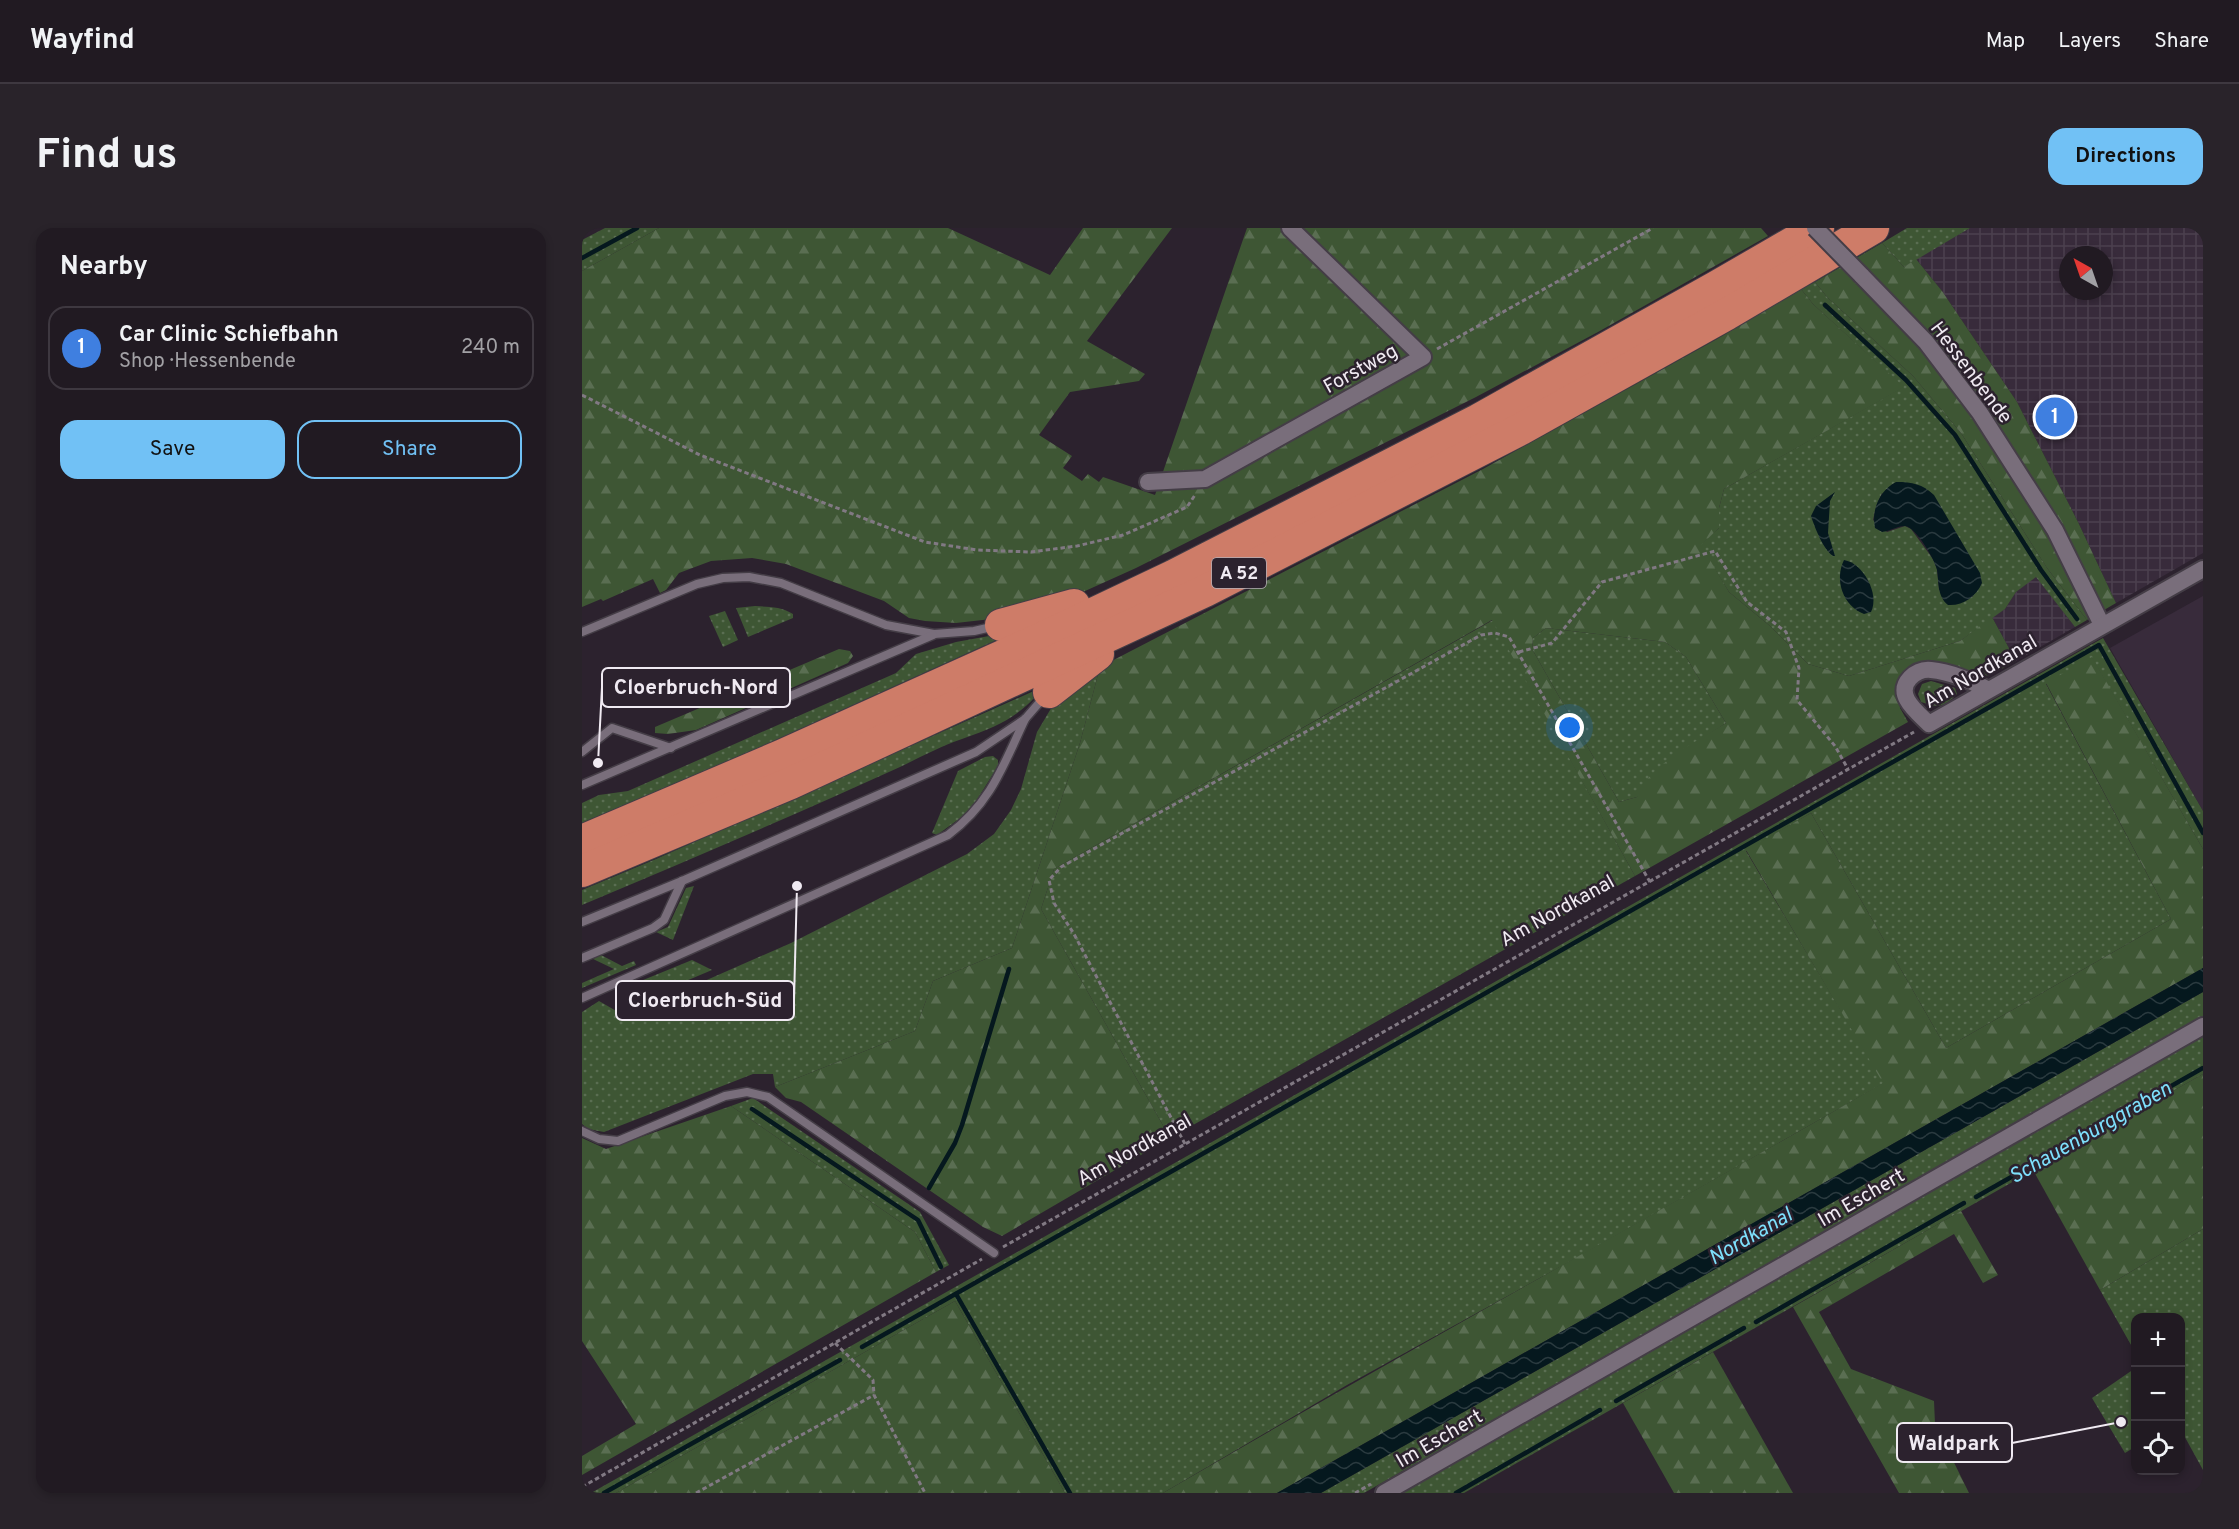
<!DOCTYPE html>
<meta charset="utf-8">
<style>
body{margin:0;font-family:Overpass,sans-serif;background:#29232a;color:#f1f3f6}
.controls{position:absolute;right:18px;bottom:18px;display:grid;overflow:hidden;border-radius:12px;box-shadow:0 3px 9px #0003}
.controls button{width:54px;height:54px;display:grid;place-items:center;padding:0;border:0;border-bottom:2px solid #3e3840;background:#211a22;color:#f1f3f6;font:30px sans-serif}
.compass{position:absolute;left:1477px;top:18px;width:54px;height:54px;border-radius:50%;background:#211a22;box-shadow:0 3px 9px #0003;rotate:320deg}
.you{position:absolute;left:988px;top:500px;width:21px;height:21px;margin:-15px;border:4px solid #fff;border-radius:50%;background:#1a73e8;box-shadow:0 0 0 9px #1a73e833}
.badge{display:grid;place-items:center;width:39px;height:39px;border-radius:50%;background:#71c1f5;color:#fff;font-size:20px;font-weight:700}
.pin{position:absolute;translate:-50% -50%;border:3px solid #fff;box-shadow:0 2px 6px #0006}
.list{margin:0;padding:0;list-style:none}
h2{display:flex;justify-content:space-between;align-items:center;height:78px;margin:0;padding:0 24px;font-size:26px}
h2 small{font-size:20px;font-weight:400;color:#a2a1a5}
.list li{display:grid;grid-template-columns:39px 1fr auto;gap:18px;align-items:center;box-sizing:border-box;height:84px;margin:0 12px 12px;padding:0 12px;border:2px solid #3e3840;border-radius:18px}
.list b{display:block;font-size:22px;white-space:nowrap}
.list p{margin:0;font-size:20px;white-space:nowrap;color:#a2a1a5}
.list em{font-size:20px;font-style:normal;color:#a2a1a5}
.actions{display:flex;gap:12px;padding:18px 24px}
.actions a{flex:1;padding:14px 0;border:2px solid #71c1f5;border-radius:18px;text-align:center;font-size:21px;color:#71c1f5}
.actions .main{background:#71c1f5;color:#111}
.icon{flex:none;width:33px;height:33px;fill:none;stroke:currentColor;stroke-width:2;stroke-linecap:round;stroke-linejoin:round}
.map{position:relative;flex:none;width:1621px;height:1265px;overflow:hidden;border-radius:18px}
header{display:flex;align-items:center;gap:36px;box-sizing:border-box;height:84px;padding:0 30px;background:#211a22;border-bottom:2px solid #3e3840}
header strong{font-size:28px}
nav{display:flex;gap:33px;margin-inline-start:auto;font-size:21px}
.intro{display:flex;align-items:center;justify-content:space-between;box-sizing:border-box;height:144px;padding:0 36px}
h1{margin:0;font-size:42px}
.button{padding:15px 27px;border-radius:18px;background:#71c1f5;color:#111;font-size:21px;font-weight:700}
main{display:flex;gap:36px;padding:0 36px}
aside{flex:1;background:#211a22;border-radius:18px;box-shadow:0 3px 9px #0003}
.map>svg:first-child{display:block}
.built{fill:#382b3b}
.industrial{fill:url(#industrial-grid);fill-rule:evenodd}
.grass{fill:url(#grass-dots);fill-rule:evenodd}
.forest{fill:url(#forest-firs);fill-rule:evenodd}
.water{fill:url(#water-waves)}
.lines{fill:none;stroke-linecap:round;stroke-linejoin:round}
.stream{stroke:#05181e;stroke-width:4.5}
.lane-casing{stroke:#443d46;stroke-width:11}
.street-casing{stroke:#443d46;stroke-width:20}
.highway-casing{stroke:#443d46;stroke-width:34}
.path{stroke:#817983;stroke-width:3;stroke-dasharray:4.5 3;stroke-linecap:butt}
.lane{stroke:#796e7b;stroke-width:8}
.street{stroke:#796e7b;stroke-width:16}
.highway{stroke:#ce7c68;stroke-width:32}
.street-bridge-casing{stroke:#443d46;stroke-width:20;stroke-linecap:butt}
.street-bridge{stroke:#796e7b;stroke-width:16}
.labels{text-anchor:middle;stroke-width:5;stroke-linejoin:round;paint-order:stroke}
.shield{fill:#2c222e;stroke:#b5aeb7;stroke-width:1.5}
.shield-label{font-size:18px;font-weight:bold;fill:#f0eaf2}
.street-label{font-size:20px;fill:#f0eaf2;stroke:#2c222e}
.water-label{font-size:21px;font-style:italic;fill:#7ee0fc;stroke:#2c222e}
.leader{fill:none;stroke:#f0eaf2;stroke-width:2}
.callout-dot{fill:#f0eaf2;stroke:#2c222e;stroke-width:2}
.callout{fill:#2c222e;stroke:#f0eaf2;stroke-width:2}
.callout-label{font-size:21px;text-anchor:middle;font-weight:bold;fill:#f0eaf2}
</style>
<header>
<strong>Wayfind</strong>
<nav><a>Map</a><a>Layers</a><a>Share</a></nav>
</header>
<div class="intro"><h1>Find us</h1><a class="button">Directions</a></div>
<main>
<aside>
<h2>Nearby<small></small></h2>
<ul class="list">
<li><span class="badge" style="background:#3f7fe0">1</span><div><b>Car Clinic Schiefbahn</b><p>Shop · Hessenbende</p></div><em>240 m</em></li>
</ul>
<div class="actions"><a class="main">Save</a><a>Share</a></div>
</aside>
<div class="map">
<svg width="1621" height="1265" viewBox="0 0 1621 1265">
<defs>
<pattern id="industrial-grid" width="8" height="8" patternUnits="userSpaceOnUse" patternTransform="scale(1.5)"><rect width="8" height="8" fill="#382b3b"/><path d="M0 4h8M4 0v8" fill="none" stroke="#4b404e"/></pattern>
<pattern id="grass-dots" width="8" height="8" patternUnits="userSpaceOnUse" patternTransform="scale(1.5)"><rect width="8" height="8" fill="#3e5634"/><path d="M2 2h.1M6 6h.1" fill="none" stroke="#5a6e52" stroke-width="1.8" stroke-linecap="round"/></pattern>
<pattern id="forest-firs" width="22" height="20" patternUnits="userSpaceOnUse" patternTransform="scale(1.5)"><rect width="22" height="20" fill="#3e5634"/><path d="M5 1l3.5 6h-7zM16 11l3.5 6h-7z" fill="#5a6e52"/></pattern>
<pattern id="water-waves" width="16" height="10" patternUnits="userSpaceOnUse" patternTransform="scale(1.5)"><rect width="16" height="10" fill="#05181e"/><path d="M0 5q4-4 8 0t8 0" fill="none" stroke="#2a3a3f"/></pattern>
</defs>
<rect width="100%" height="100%" fill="#2c222e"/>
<!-- built -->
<polygon class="built" points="1621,368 1621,583 1528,420"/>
<!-- industrial -->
<g class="industrial">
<path d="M1388 0H1621V325L1534 375 1496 294 1435 174 1360 63 1334 31ZM1486 27H1522V63H1486Z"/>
<polygon points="1454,348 1493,399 1434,433 1410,389 1423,381 1434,364"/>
</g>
<!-- grass -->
<g class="grass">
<polygon points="23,0 77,0 0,43 0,12"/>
<polygon points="1325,0 1388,0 1322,39 1300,15"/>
<path d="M1233 54 1245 69 1331 148 1379 205 1465 340 1505 392 1493 399 1454 349 1434 364 1423 381 1378 413 1267 448 1226 436 1188 398 1147 364 1118 317 1137 300V280L1142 261 1321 159 1231 76 1219 61ZM1300 265 1391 369 1357 362 1355 341 1351 331 1329 301 1323 298 1305 304 1291 292 1294 279Z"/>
<path d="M173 378C187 379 199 378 211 386V390L166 409 154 380Z"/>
<polygon points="143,383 156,412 141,419 127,388"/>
<polygon points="911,392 1053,648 588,910 459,681 472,641"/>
<polygon points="964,400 1083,414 1104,429 1144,495 1090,530 1055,569 1037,574 950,421 951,410"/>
<polygon points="418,406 419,410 174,521 0,595 0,575 17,567 46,563 314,445 334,426 374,414"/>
<polygon points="1521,410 1621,583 1621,621 1510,430 1464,456 1589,691 1364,820 1229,585 1164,623 1302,855 1003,1025 765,1157 581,1265 483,1265 373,1073 34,1265 9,1265"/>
<polygon points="518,439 498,515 430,720 351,753 333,803 193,859 191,846 171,846 22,904 6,901 0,896 0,784 17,773 43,788 209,715 385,626 412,606 429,582 439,561 455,504 474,472"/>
<path d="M1349 453 1373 460 1375 466C1361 480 1356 480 1339 474L1336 466 1340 456Z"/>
<path d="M463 458C436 490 419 497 380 511 359 518 339 529 318 539 213 587 107 632 0 677V662L74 631Z"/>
<polygon points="411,528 416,532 416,538 388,583 355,607 350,605 376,543 403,529"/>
<polygon points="112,658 91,712 74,704 86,699 104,660"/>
<polygon points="19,727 40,738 52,733 54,737 0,760 0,755 32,741 11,731"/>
<polygon points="110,732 130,742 71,767 49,757"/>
<polygon points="1621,764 1621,788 782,1265 739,1265"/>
<polygon points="1621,807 1621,846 882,1265 817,1265"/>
<polygon points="171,870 338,984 367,1037 354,1044 333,1004 149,878"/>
<polygon points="1621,1001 1621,1242 1599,1202 1598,1090 1554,1090 1553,1124 1518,1062"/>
<polygon points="1552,1141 1554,1144 1553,1219 1543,1225 1510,1170"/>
</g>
<!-- forest -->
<g class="forest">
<polygon points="77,0 366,0 468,47 501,0 590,0 505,113 563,146 557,153 488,164 457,207 490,228 481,240 500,253 506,246 517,254 521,249 573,267 665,0 1179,0 1186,8 1016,104 894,169 554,340 492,368 418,390 374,395 343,393 327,390 302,373 204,336 170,330 129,333 97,345 84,362 78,365 71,351 21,373 19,371 0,379 0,43"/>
<polygon points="1300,15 1322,39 1334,31 1360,63 1435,174 1496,294 1534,375 1505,392 1465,340 1379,205 1331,148 1245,69 1233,54"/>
<path d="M1219 61 1231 76 1322 159 1142 261 1137 280V300L1119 317 1147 364 1188 398 1226 436 1267 448 1378 413 1410 389 1434 433 1409 447 1399 448 1352 436 1317 471 1318 480 1326 494 1053 648 910 392 472 641 459 681 588 910 420 1008 401 999 219 874 204 870 193 859 333 803 351 753 430 720 498 515 518 439 901 241 1135 111ZM964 400 1083 414 1104 429 1144 495C1117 512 1065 538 1055 569L1037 574 950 421 951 410Z"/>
<polygon points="257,421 268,423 271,428 266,435 114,502 86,506 73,505 73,499"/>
<path d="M1510 429 1621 621V740L695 1265H581C819 1126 1062 993 1301 855L1164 622 1229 585 1364 820 1589 691 1464 455Z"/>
<polygon points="1621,846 1621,1001 1518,1062 1451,942"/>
<polygon points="149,878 333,1004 354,1044 0,1247 0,1228 54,1196 0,1113 0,910 24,921"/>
<polygon points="1379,983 1416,1047 1401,1055 1372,1006 1237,1084 1269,1141 1352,1173 1353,1196 1387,1265 1317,1265 1211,1079"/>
<polygon points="373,1073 483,1265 34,1265"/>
<polygon points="1131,1124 1211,1265 1092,1265 1041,1175"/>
</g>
<!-- water -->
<g class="water">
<path d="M1314 254C1331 254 1340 256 1352 267L1398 345 1400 355C1394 369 1381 378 1366 377 1355 368 1357 354 1355 342 1353 332 1334 299 1323 298 1315 298 1308 303 1300 304L1293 300C1289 282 1298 262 1314 254Z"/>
<path d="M1253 264 1248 273 1246 305 1253 328H1251C1241 321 1233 300 1229 288L1234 278Z"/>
<path d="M1262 332C1281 335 1298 366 1289 384L1282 386C1261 378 1252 352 1262 332Z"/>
<polygon points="1621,740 1621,764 739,1265 695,1265"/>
</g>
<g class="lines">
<!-- stream -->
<g class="stream">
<polyline points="0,30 55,0"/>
<polyline points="1243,77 1324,152 1373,207 1459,342 1495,391"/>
<polyline points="170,881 336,992 359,1039"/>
<polyline points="347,960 373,915 380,897 427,741"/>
<polyline points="1394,969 1621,840"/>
<polyline points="374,1066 488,1265"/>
<polyline points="1174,1094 1382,975"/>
<polyline points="280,1119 1517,417 1621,605"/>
<polyline points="1034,1173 1162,1100"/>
<polyline points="22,1265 258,1132"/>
<polyline points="874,1265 1018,1182"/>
</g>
<!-- lane casing -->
<g class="lane-casing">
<g id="lane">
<polyline points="0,404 115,356 141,350 167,349 199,355 304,397 352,406 392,403 414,398"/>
<polyline points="0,524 30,500 89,520"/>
<polyline points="0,557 351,407"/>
<polyline points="0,694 100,653 394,524 443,491 463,468"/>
<polyline points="0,730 71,700 82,692 100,653"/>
<path d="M0 770 366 607C409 575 421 538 443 491"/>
<polyline points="0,903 17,911 36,913 143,868 165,864 186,869 412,1025"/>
</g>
</g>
<!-- street casing -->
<g class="street-casing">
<g id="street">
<polyline points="1279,47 1344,114 1398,185 1473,302 1520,397"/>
<polyline points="566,254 623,251 841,129 708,0"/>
<path d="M1407 462C1388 453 1370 444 1349 442 1340 441 1334 444 1328 450 1312 467 1335 484 1347 496L1621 341"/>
<polyline points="802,1265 1621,798"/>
</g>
</g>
<!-- highway casing -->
<g class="highway-casing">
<g id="highway">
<polyline points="419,397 492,377"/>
<polyline points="467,464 516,426"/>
<polyline points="0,613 201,527 458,411 591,348 896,192 1134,59 1236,0"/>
<polyline points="0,643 209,555 623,363 939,201 1145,86 1291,0"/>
</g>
</g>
<!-- path -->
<g class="path">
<polyline points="0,2 4,0"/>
<polyline points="855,121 1071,0"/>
<polyline points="0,167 118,227 343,314 395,322 449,324 495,318 541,307 605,279 613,267"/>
<polyline points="937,424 970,415 1020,354 1133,323 1165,374 1204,404 1217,440 1215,472 1253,518 1266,541"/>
<polyline points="603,916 492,706 472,675 467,652 479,639 899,407 913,405 927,409 1068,654"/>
<polyline points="421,1019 1332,504"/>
<polyline points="253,1115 291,1152 292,1167 343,1265"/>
<polyline points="0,1259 400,1031"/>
<polyline points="114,1265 292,1167"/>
<polyline points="773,1265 789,1256"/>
</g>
<!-- lane -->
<use href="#lane" class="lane"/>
<!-- street -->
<use href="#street" class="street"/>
<!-- highway -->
<use href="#highway" class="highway"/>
<!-- street-bridge casing -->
<g class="street-bridge-casing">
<polyline id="street-bridge" points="1233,0 1279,47"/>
</g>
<!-- street-bridge -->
<use href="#street-bridge" class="street-bridge"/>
</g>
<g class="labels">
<!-- shield labels -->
<rect class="shield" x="630" y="330" width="54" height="30" rx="4.5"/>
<g class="shield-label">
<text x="657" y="351">A 52</text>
</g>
<!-- street labels -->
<g class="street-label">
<text transform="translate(778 140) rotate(-29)" y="7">Forstweg</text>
<text transform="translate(1390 144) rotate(53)" y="7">Hessenbende</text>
<text transform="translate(1398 443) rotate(-30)" y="7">Am Nordkanal</text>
<text transform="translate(975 682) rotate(-29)" y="7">Am Nordkanal</text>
<text transform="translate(552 921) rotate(-29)" y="7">Am Nordkanal</text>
<text transform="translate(1279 969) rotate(-30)" y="7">Im Eschert</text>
<text transform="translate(857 1210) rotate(-30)" y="7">Im Eschert</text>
</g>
<!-- water labels -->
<g class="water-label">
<text transform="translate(1508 904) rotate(-30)" y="7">Schauenburggraben</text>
<text transform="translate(1168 1008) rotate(-30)" y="7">Nordkanal</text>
</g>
</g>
<!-- callouts -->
<path class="leader" d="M16 535L20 459M215 658L212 772M1539 1194L1430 1215"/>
<g class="callout-dot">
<circle cx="16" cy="535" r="6"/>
<circle cx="215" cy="658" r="6"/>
<circle cx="1539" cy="1194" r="6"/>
</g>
<g class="callout">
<rect x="20" y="440" width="188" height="39" rx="6"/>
<rect x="34" y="753" width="178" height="39" rx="6"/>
<rect x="1315" y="1195" width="115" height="39" rx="6"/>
</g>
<g class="callout-label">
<text x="114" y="466">Cloerbruch-Nord</text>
<text x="123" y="779">Cloerbruch-Süd</text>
<text x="1372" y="1222">Waldpark</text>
</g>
</svg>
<div class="controls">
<button>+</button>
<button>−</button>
<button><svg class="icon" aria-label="locate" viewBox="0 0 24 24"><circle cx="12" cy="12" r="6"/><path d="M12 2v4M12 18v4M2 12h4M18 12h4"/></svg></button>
</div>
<svg class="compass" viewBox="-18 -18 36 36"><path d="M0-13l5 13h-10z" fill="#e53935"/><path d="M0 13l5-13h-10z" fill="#a2a1a5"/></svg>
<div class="you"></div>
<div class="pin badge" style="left:1473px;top:189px;background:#3f7fe0">1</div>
</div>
</main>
